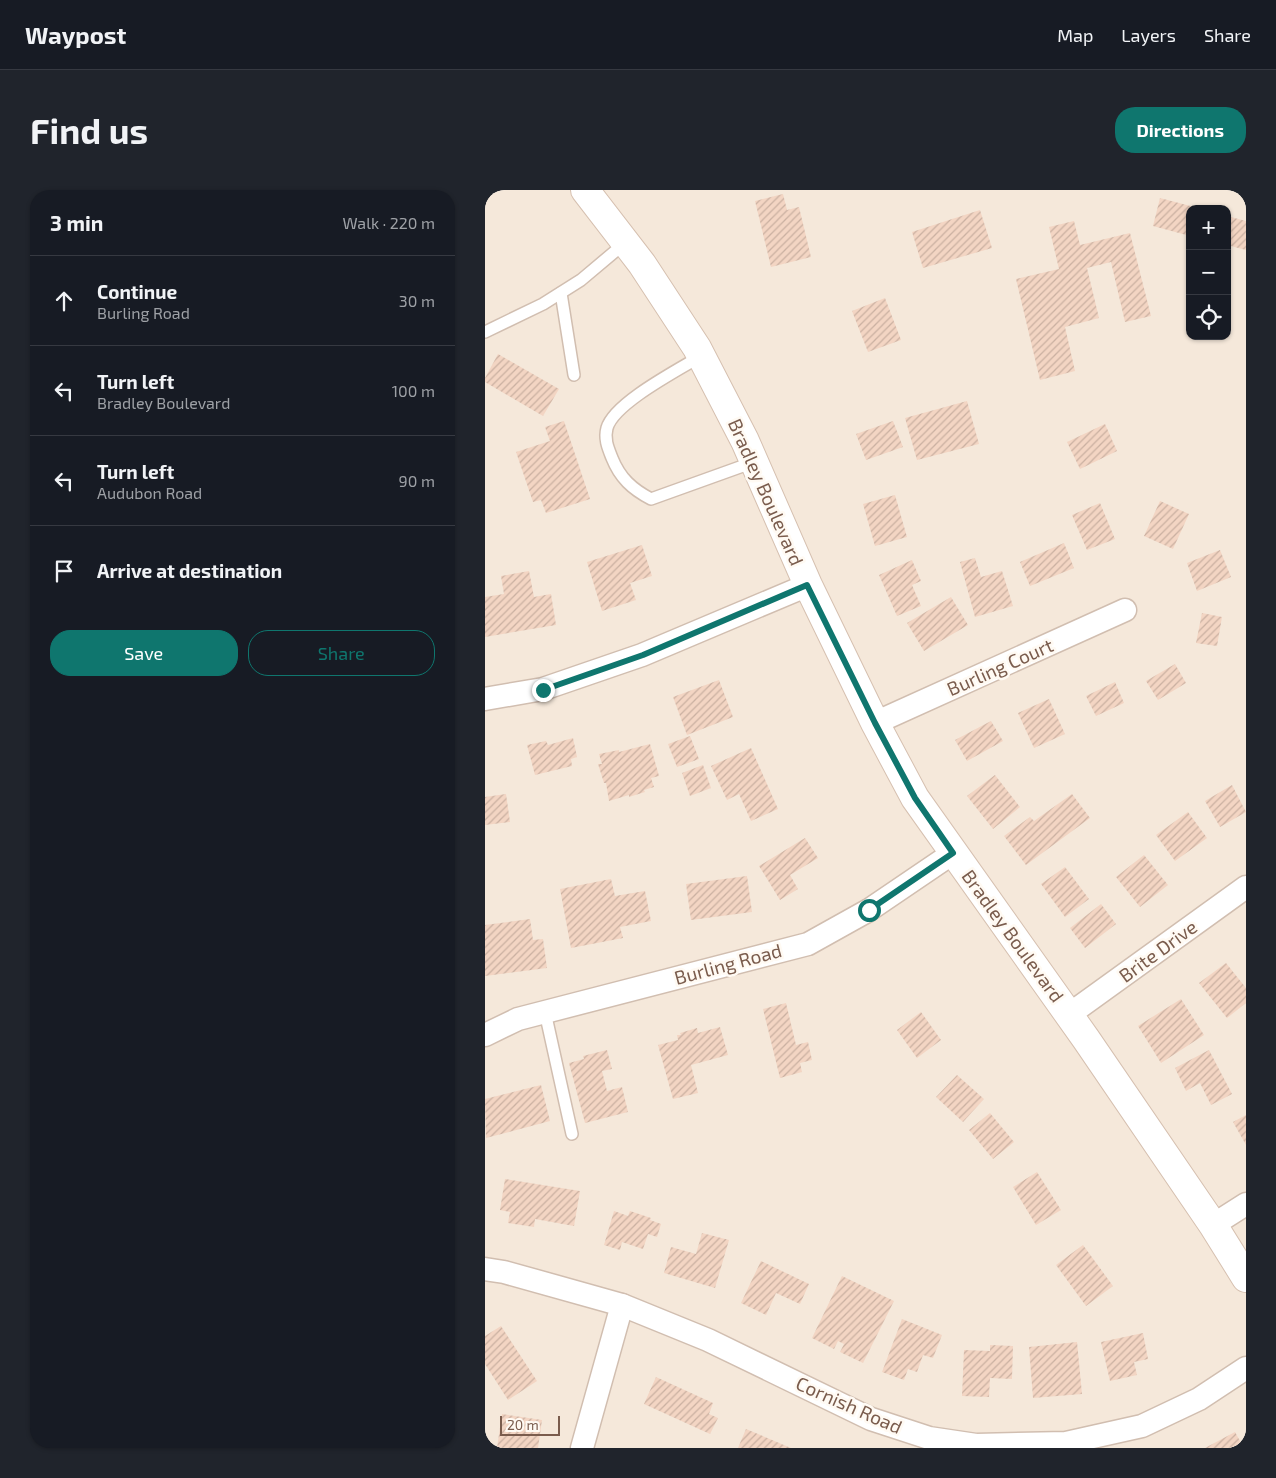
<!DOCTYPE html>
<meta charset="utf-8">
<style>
body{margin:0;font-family:"Exo 2",sans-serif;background:#20242c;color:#f1f3f6}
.controls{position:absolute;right:15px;top:15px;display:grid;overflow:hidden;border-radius:10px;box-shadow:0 1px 4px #0004}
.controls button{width:45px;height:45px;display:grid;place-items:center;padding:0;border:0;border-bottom:1px solid #363941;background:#171b24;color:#f1f3f6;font:25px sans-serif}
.scale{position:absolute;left:15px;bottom:12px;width:60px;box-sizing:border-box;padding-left:5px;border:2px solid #7a5c4d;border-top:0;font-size:14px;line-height:18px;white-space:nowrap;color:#7a5c4d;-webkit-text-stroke:4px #fffaf3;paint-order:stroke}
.stop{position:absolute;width:15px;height:15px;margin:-11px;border:4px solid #0f766e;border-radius:50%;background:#fff}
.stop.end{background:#0f766e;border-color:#fff;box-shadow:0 1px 5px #0008}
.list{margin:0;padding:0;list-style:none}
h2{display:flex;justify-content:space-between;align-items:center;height:65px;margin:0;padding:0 20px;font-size:21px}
h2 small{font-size:16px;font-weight:400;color:#9ea1a6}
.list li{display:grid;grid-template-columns:32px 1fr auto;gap:15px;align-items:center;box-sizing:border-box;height:90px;padding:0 20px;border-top:1px solid #363941}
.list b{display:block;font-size:19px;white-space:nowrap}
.list p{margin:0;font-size:16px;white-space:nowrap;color:#9ea1a6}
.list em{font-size:16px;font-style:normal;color:#9ea1a6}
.actions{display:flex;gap:10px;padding:15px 20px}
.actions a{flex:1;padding:11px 0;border:1px solid #0f766e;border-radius:20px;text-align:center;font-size:18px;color:#0f766e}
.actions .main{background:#0f766e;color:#fff}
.icon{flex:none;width:28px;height:28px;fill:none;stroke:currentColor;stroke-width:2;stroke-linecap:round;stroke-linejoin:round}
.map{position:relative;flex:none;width:761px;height:1258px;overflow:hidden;border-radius:20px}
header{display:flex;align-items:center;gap:30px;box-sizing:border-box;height:70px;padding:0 25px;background:#171b24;border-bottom:1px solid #363941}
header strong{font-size:24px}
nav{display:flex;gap:28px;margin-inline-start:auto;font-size:18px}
.intro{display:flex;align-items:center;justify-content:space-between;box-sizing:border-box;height:120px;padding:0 30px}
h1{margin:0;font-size:35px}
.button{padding:12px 22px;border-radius:20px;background:#0f766e;color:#fff;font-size:18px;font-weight:700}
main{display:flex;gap:30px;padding:0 30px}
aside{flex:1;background:#171b24;border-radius:20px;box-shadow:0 1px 4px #0004}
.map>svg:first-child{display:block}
.residential{fill:#f5e8da;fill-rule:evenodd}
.building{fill:url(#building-hatch)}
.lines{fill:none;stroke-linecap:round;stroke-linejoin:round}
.lane-casing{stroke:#d1beb0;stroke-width:14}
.street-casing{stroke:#d1beb0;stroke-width:25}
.secondary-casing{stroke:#d6c0b0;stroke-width:30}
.lane{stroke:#fff;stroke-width:11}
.street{stroke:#fff;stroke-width:22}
.secondary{stroke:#fff;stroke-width:28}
.route{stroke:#0f766e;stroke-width:6}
.labels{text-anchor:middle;stroke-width:5;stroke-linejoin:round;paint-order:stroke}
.street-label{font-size:19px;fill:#7a5c4d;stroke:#fffaf3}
</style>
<header>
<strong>Waypost</strong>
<nav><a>Map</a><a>Layers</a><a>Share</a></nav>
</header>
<div class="intro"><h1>Find us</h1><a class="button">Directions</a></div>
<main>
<aside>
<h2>3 min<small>Walk · 220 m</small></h2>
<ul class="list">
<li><svg class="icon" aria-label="ahead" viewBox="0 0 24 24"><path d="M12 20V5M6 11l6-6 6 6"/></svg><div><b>Continue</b><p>Burling Road</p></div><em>30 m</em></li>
<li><svg class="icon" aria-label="left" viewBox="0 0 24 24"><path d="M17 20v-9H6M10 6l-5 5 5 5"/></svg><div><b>Turn left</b><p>Bradley Boulevard</p></div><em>100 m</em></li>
<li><svg class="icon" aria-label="left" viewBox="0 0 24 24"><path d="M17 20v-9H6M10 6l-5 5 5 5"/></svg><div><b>Turn left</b><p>Audubon Road</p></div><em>90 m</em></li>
<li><svg class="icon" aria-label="arrive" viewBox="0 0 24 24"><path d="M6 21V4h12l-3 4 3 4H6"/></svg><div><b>Arrive at destination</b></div></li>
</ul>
<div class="actions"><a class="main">Save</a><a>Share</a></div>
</aside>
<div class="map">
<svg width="761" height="1258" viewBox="0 0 761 1258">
<defs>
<pattern id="building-hatch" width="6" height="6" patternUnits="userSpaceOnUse" patternTransform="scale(1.25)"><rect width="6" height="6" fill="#f3d5c3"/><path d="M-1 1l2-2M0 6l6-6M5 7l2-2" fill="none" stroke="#cab0a1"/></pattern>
</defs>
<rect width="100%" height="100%" fill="#fdf6ec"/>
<!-- residential -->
<path class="residential" d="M0 0H761V1258H0ZM705 19H742V146H705Z"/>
<!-- building -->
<g class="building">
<polygon points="298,4 302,20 314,17 326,67 286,77 270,11"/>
<polygon points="675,8 713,18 705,19 705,46 668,36"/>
<polygon points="495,20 507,58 438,78 427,42"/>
<polygon points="742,26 761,31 761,60 742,55"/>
<polygon points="589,31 595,55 645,43 666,126 640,132 626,72 602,78 614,128 580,137 590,181 555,190 531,89 574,79 564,37"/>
<polygon points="400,108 416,150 383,162 367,121"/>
<polygon points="13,164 74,199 58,226 0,192 0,188"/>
<polygon points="482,211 494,254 432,270 420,228"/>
<polygon points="79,231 105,309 61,323 56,310 48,312 31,262 65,251 60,237"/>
<polygon points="408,231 418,257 381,270 371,244"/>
<polygon points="620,234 632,261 595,279 582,252"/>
<polygon points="410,305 422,347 390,356 378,314"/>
<polygon points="675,311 704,324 688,359 659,346"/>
<polygon points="615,313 630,349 602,360 587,325"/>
<polygon points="579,353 589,378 545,396 535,372"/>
<polygon points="157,355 167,386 145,393 151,410 117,421 102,372"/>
<polygon points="735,360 746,387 712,401 702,373"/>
<polygon points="490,368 496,387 517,381 528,416 490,427 475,372"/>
<polygon points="427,370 436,391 427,395 436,416 412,426 394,385"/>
<polygon points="44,381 49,407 66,404 71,435 0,447 0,407 19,404 16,386"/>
<polygon points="466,407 483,435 439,461 422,433"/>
<polygon points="717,423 737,427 732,456 711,453"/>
<polygon points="690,474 701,493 673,510 661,491"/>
<polygon points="234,490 248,527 202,545 188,507"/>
<polygon points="630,492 639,513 611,526 601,506"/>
<polygon points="564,509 580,544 549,558 533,523"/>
<polygon points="506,531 518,551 482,571 470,550"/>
<polygon points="205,546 214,569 192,577 183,554"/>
<polygon points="88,548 92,567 86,569 87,576 50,585 42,555 61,551 63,555"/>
<polygon points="165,554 174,586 166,588 169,597 159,600 160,602 144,607 144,605 124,611 121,593 119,593 113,574 117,574 114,564 134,560 134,562"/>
<polygon points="266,558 293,619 266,631 254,604 242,610 226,576"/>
<polygon points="218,575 226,598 205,606 197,583"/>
<polygon points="510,585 535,617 508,639 482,606"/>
<polygon points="747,595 761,622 735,637 720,611"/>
<polygon points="21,604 25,632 0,635 0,607"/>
<polygon points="587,604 605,628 541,675 519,646 545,627 549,631"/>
<polygon points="703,622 722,648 690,671 671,645"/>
<polygon points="320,648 333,668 305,685 313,699 295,710 274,676"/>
<polygon points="659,665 683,695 655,717 631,687"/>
<polygon points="580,677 604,709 580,727 556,694"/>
<polygon points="262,686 267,722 206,730 201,694"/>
<polygon points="126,689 130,706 160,701 166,731 135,737 138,748 86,758 75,699"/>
<polygon points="616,714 631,734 600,758 585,738"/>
<polygon points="45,729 48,750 58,749 62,778 0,786 0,735"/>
<polygon points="741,773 761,798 761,813 742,828 714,793"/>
<polygon points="696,809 719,845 676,873 653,836"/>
<polygon points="301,813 311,855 323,852 327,870 315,873 317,882 295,888 278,819"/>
<polygon points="436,822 456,850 432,868 412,840"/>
<polygon points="235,837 243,865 206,875 213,903 188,909 173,855 193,850 192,845 196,845 195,843 212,838 213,843"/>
<polygon points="122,860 127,879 117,881 122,901 137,897 143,922 100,933 84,873 99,869 98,866"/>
<polygon points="724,860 747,904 726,915 715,893 701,901 690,878"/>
<polygon points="472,885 499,909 478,932 451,907"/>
<polygon points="56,895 65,931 1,948 0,909"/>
<polygon points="505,923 529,952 508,969 484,940"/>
<polygon points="761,925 761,955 748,932"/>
<polygon points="552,982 576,1020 551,1035 528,997"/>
<polygon points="20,989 95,1001 89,1036 50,1029 49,1037 23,1033 25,1022 15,1020"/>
<polygon points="129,1021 143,1026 145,1021 166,1028 165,1030 176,1034 172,1047 163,1044 158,1059 137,1052 135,1060 119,1055"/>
<polygon points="217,1043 244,1050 230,1098 179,1083 186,1057 211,1064"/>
<polygon points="598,1055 628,1096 601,1116 571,1075"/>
<polygon points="276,1071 324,1094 315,1114 291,1103 281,1125 256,1113"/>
<polygon points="357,1086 409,1111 378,1173 355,1162 359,1154 353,1151 349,1159 327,1148"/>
<polygon points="417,1129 457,1145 448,1168 438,1165 432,1182 423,1179 419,1190 397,1182"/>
<polygon points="16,1136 52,1191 23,1210 0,1174 0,1146"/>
<polygon points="658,1143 663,1169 649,1172 652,1185 625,1191 616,1152"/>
<polygon points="592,1152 597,1204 548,1208 544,1157"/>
<polygon points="505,1155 528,1156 527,1189 505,1188 504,1207 477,1206 479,1160 505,1161"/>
<polygon points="171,1187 228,1213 224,1224 233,1228 225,1244 159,1214"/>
<polygon points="17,1224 57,1230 53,1258 12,1258"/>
<polygon points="261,1239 306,1258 253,1258"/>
<polygon points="750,1242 759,1258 720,1258"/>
</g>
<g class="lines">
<!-- lane casing -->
<g class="lane-casing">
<g id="lane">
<polyline points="76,103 89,185"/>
<polyline points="0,142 58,114 96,90 140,53"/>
<path d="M216 166C193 180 129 213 122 238 119 249 123 258 127 268 135 288 147 299 166 309L269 272"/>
<polyline points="60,822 87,944"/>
</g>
</g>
<!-- street casing -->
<g class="street-casing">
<g id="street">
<polyline points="0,509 58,499 157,465 323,395"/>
<polyline points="390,533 640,420"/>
<polyline points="585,824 761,697"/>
<polyline points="0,845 33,829 323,754 384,720 468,663"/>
<polyline points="728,1035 761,1014"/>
<polyline points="0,1079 19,1082 137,1115 223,1150 386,1229 444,1248 491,1255 581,1253 657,1236 714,1209 761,1178"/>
<polyline points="97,1258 137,1115"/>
</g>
</g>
<!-- secondary casing -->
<g class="secondary-casing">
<polyline id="secondary" points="100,0 157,74 212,158 260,251 323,395 390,533 430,608 601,849 728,1035 761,1088"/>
</g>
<!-- lane -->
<use href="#lane" class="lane"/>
<!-- street -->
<use href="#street" class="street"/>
<!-- secondary -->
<use href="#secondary" class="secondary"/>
</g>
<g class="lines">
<!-- route -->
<polyline class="route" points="58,500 158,465 322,395 390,533 430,608 468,663 384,720"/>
</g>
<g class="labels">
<!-- street labels -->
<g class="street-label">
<text transform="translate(281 302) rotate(66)" y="7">Bradley Boulevard</text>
<text transform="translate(515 477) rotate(-24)" y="7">Burling Court</text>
<text transform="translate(528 746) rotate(54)" y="7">Bradley Boulevard</text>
<text transform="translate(673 761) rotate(-36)" y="7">Brite Drive</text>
<text transform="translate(243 774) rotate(-15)" y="7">Burling Road</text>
<text transform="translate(364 1215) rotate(24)" y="7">Cornish Road</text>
</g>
</g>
</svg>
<div class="controls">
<button>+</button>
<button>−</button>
<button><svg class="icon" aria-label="locate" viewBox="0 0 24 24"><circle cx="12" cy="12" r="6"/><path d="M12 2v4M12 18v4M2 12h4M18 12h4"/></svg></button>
</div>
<div class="scale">20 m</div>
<div class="stop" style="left:384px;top:720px"></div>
<div class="stop end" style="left:58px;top:500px"></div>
</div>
</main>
